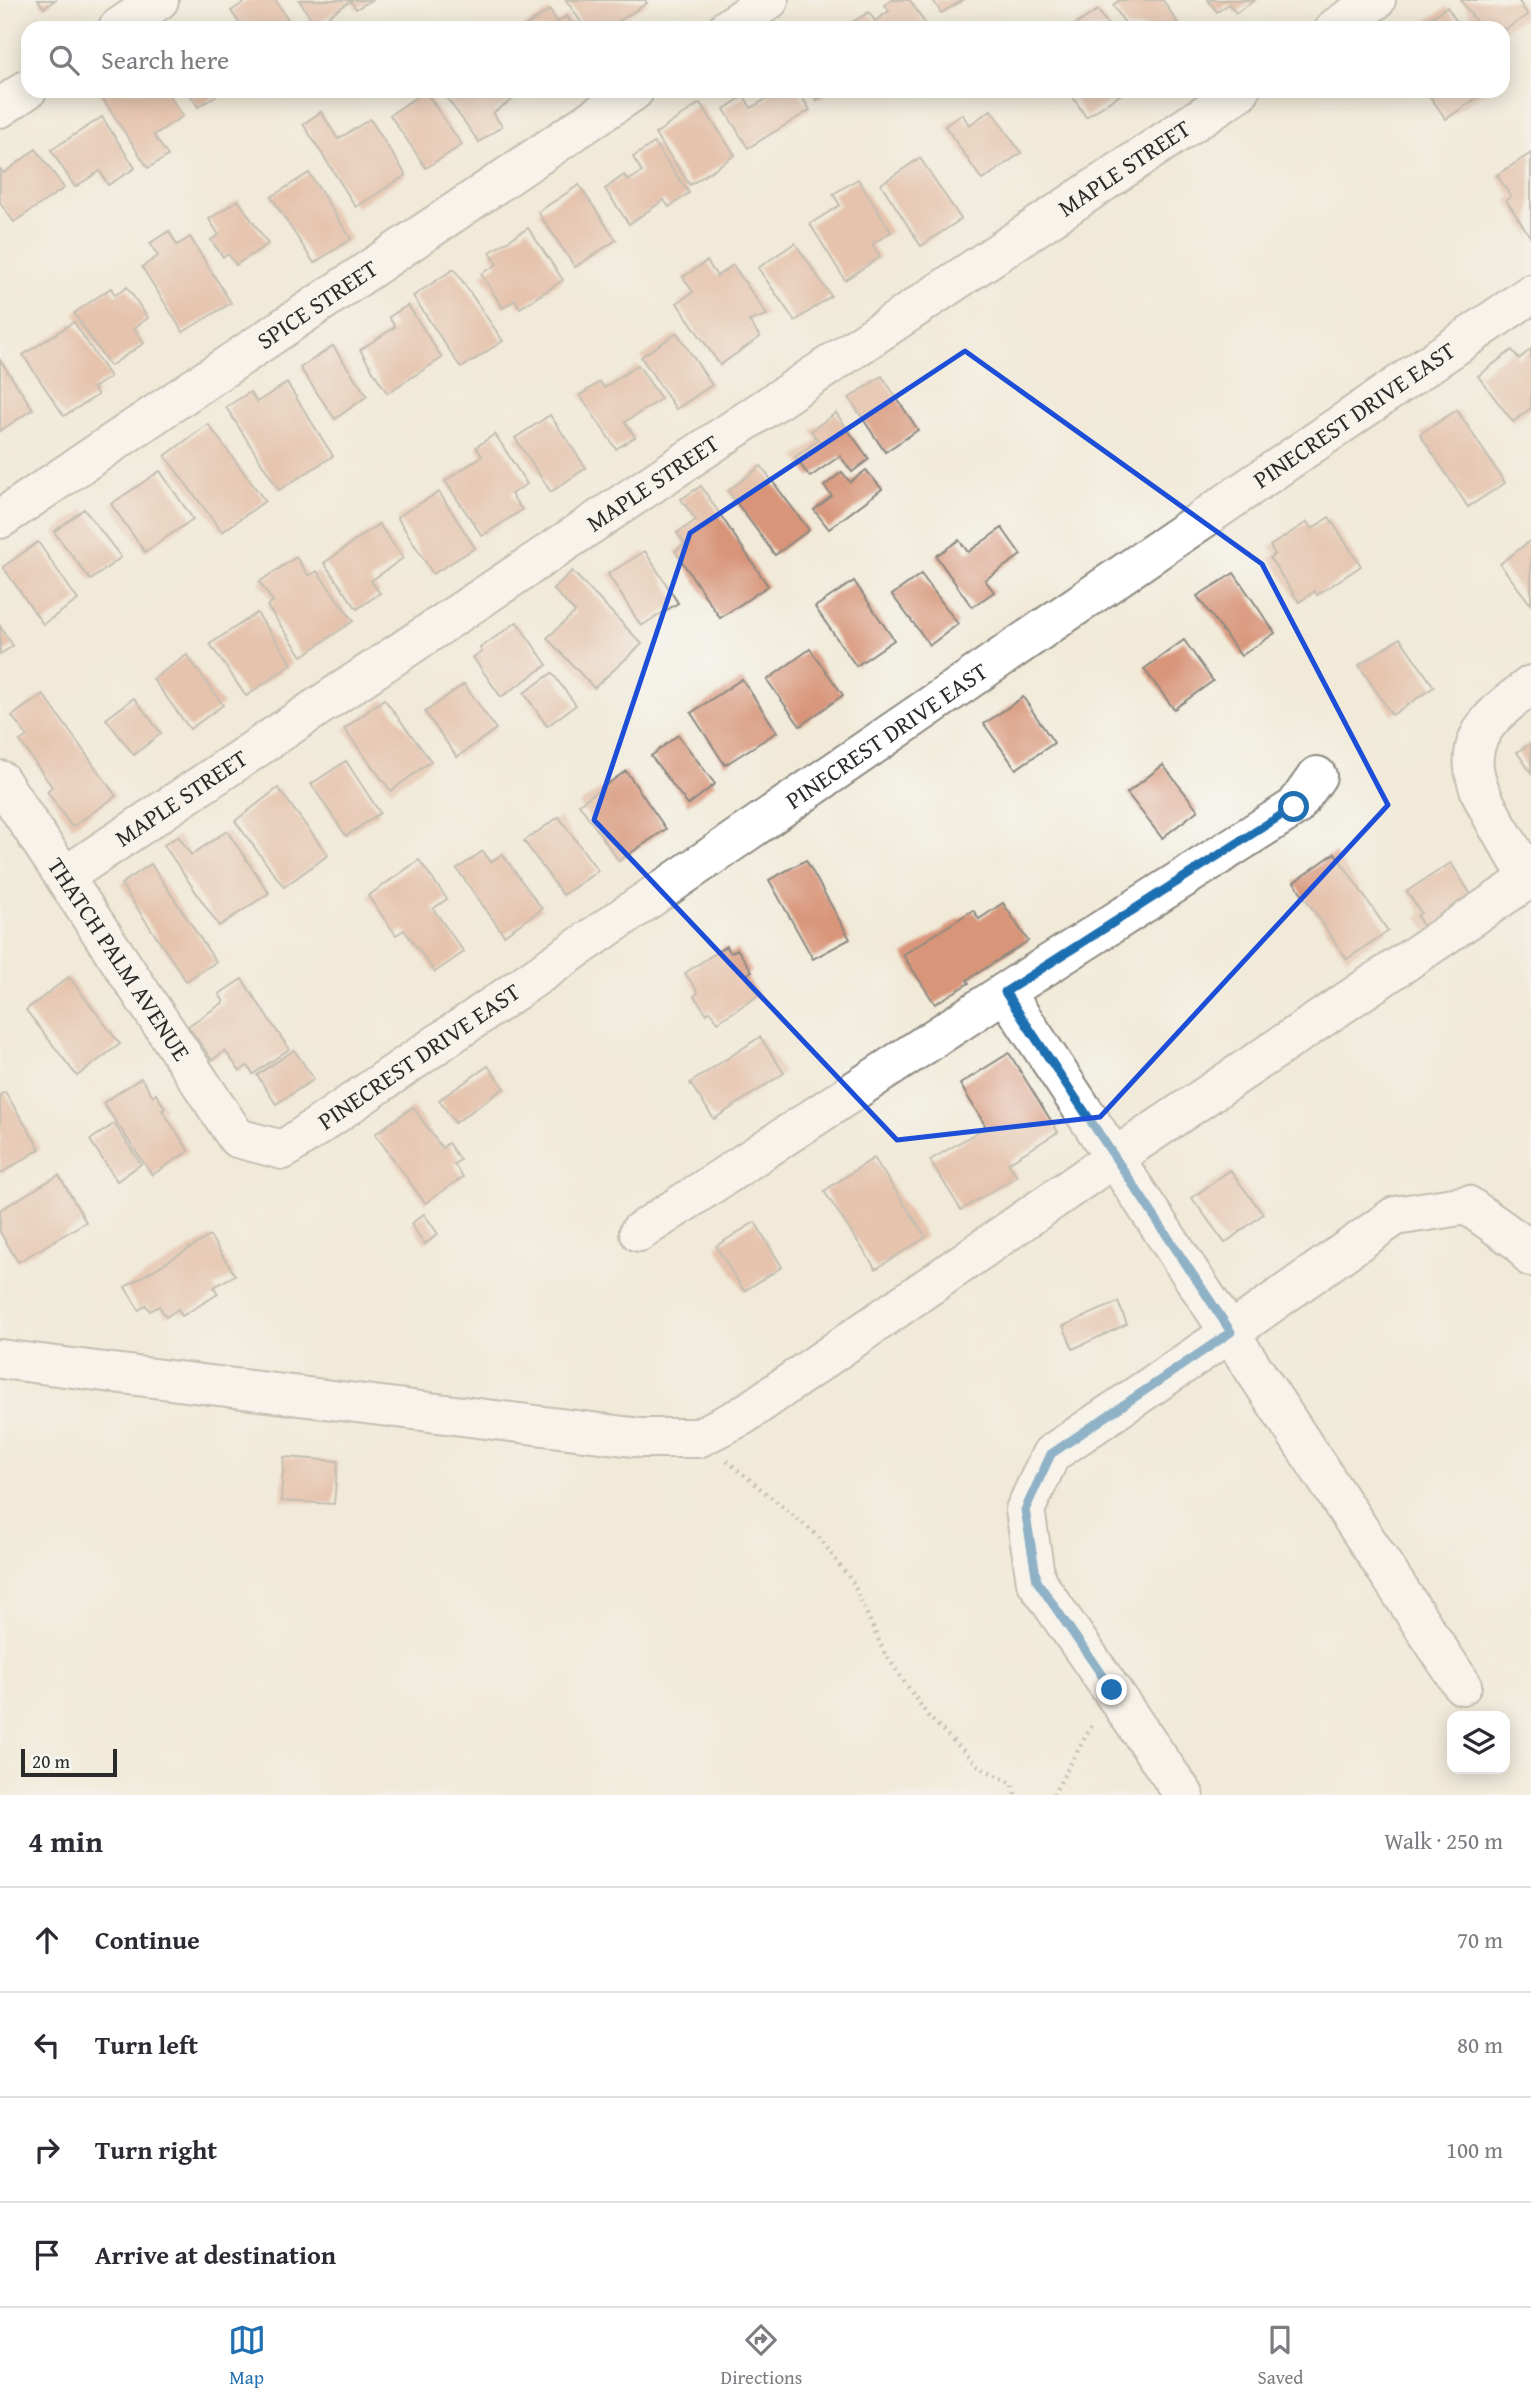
<!DOCTYPE html>
<meta charset="utf-8">
<style>
body{margin:0;font-family:"Gentium Book Plus",serif;background:#f2f2f3;color:#2b2b33}
.controls{position:absolute;right:21px;bottom:21px;display:grid;overflow:hidden;border-radius:14px;box-shadow:0 4px 18px #0003}
.controls button{width:63px;height:63px;display:grid;place-items:center;padding:0;border:0;border-bottom:2px solid #e1e1e2;background:#fff;color:#2b2b33;font:35px sans-serif}
.scale{position:absolute;left:21px;bottom:18px;width:96px;box-sizing:border-box;padding-left:7px;border:4px solid #2b2b2b;border-top:0;font-size:19px;line-height:24px;white-space:nowrap;color:#2b2b2b;-webkit-text-stroke:5px #f6f6f2;paint-order:stroke}
.stop{position:absolute;width:21px;height:21px;margin:-16px;border:5px solid #1f6fb2;border-radius:50%;background:#fff}
.stop.end{background:#1f6fb2;border-color:#fff;box-shadow:0 2px 7px #0008}
.list{margin:0;padding:0;list-style:none}
h2{display:flex;justify-content:space-between;align-items:center;height:91px;margin:0;padding:0 28px;font-size:30px}
h2 small{font-size:23px;font-weight:400;color:#7c7c81}
.list li{display:grid;grid-template-columns:46px 1fr auto;gap:21px;align-items:center;box-sizing:border-box;height:105px;padding:0 28px;border-top:2px solid #e1e1e2}
.list b{display:block;font-size:26px;white-space:nowrap}
.list em{font-size:23px;font-style:normal;color:#7c7c81}
.icon{flex:none;width:38px;height:38px;fill:none;stroke:currentColor;stroke-width:2;stroke-linecap:round;stroke-linejoin:round}
.map{position:relative;flex:none;width:1531px;height:1795px;overflow:hidden}
.search{position:absolute;background:#fff;box-shadow:0 4px 18px #0003;left:21px;right:21px;top:21px;height:77px;display:flex;align-items:center;gap:18px;box-sizing:border-box;padding:0 24px;border-radius:21px;color:#7c7c81;font-size:26px}
.sheet{height:511px;background:#fff}
nav{display:flex;justify-content:space-around;align-items:center;box-sizing:border-box;height:98px;border-top:2px solid #e1e1e2;background:#fff;font-size:19px;color:#7c7c81}
nav a{display:grid;justify-items:center;gap:4px}
nav .on{color:#1f6fb2}
.map>svg:first-child{display:block}
.building{fill:#d89579}
.lines{fill:none;stroke-linecap:round;stroke-linejoin:round}
.minor-casing{stroke:#8e8a82;stroke-width:42}
.path{stroke:#8e8a82;stroke-width:4.5;stroke-dasharray:2 5;stroke-linecap:butt}
.minor{stroke:#fff;stroke-width:38}
.route{stroke:#1f6fb2;stroke-width:9}
.marked{fill:none;stroke:#1d4ed8;stroke-width:5;stroke-linejoin:round}
.labels{text-anchor:middle;stroke-width:5;stroke-linejoin:round;paint-order:stroke}
.street-label{font-size:24px;fill:#2b2b2b;stroke:#f6f6f2}
</style>
<div class="map">
<svg width="1531" height="1795" viewBox="0 0 1531 1795">
<rect width="100%" height="100%" fill="#f6f6f2"/>
<filter id="ink" filterUnits="userSpaceOnUse"><feTurbulence type="fractalNoise" baseFrequency=".0143" numOctaves="2"/><feDisplacementMap in="SourceGraphic" scale="14" xChannelSelector="R" yChannelSelector="G"/><feConvolveMatrix kernelMatrix="1 2 1 2 8 2 1 2 1" color-interpolation-filters="sRGB"/></filter>
<filter id="wash" filterUnits="userSpaceOnUse"><feTurbulence type="fractalNoise" baseFrequency=".00686" numOctaves="4" result="noise"/><feDisplacementMap in="SourceGraphic" scale="28" xChannelSelector="R" yChannelSelector="G"/><feGaussianBlur stdDeviation="1.57" result="paint"/><feColorMatrix in="noise" values="0 0 0 0 0 0 0 0 0 0 0 0 0 0 0 0 0 1.4 0 .05"/><feComposite in="paint" operator="in"/></filter>
<g filter="url(#wash)">
<rect width="100%" height="100%" fill="#f1ead8"/>
<g id="blocks">
<!-- building -->
<g class="building">
<polygon points="38,0 55,0 44,8"/>
<polygon points="248,0 275,0 294,28 243,28 231,11"/>
<polygon points="299,0 372,0 356,9 351,1 315,25"/>
<polygon points="566,0 645,0 647,3 608,28 585,28"/>
<polygon points="892,0 910,0 928,28 849,28 847,26 869,12 875,21 889,11 885,5"/>
<polygon points="933,0 963,0 941,13"/>
<polygon points="1120,0 1163,0 1181,28 1128,28 1113,5"/>
<polygon points="1208,0 1255,0 1236,13 1229,4 1217,12"/>
<polygon points="1461,0 1518,0 1528,15 1503,31 1503,28 1480,28"/>
<polygon points="1447,7 1461,28 1416,28"/>
<polygon points="550,10 557,22 567,16 574,28 522,28"/>
<polygon points="1098,10 1110,28 1070,28"/>
<polygon points="101,91 166,91 183,116 154,135 168,156 148,168 99,93"/>
<polygon points="188,91 223,91 198,107"/>
<polygon points="425,91 462,145 426,168 390,115"/>
<polygon points="442,91 520,91 522,93 493,113 502,126 479,142"/>
<polygon points="765,91 798,91 810,110 748,148 724,109 744,96 751,108 769,97"/>
<polygon points="811,91 832,91 817,100"/>
<polygon points="1069,91 1126,91 1086,117"/>
<polygon points="1426,91 1487,91 1446,119"/>
<polygon points="700,103 735,155 690,185 655,134"/>
<polygon points="991,110 1021,153 982,180 945,126 962,114 969,125"/>
<polygon points="321,112 338,139 370,119 406,175 356,207 303,124"/>
<polygon points="102,117 135,168 108,185 100,171 75,187 51,150"/>
<polygon points="654,143 689,193 669,207 664,200 629,224 605,189 624,175 628,181 642,172 633,157"/>
<polygon points="36,149 64,188 14,222 0,203 0,169 4,173"/>
<polygon points="1531,153 1531,238 1506,200 1511,197 1497,175"/>
<polygon points="920,158 961,219 921,246 881,184"/>
<polygon points="309,173 351,239 314,263 271,197"/>
<polygon points="858,179 891,232 872,244 880,257 845,280 810,224 840,205 833,194"/>
<polygon points="579,185 616,240 575,267 538,212"/>
<polygon points="238,200 268,244 236,265 228,254 223,257 211,240 219,235 209,219"/>
<polygon points="528,228 563,280 520,308 515,300 503,308 481,274 497,264 490,252"/>
<polygon points="169,231 177,245 190,237 231,303 183,332 142,267 158,256 150,243"/>
<polygon points="795,243 831,296 795,321 758,268"/>
<polygon points="707,261 717,276 733,265 767,315 749,321 760,337 720,365 677,303 693,292 683,277"/>
<polygon points="454,269 503,341 461,368 413,296"/>
<polygon points="127,287 148,318 134,328 144,343 110,366 74,313 111,288 115,295"/>
<polygon points="408,305 442,358 387,393 360,350 395,327 389,317"/>
<polygon points="74,322 110,377 93,388 98,395 64,416 23,355"/>
<polygon points="677,333 712,385 676,409 641,357"/>
<polygon points="333,346 367,396 335,419 300,368"/>
<polygon points="1531,349 1531,408 1513,422 1478,376 1512,350 1519,359"/>
<polygon points="0,360 33,409 0,431"/>
<polygon points="638,365 661,399 625,422 635,437 616,449 580,395 600,382 604,388"/>
<polygon points="882,376 918,430 885,452 849,398"/>
<polygon points="287,383 333,456 279,490 226,407 250,392 257,402"/>
<polygon points="1457,410 1505,483 1468,507 1420,434"/>
<polygon points="836,413 869,459 852,472 840,456 810,477 795,457 818,440 811,431"/>
<polygon points="550,415 586,468 551,492 515,438"/>
<polygon points="208,424 265,501 222,532 165,456"/>
<polygon points="495,434 527,484 511,494 522,510 482,536 445,481 482,456 476,447"/>
<polygon points="761,466 809,530 775,555 728,491"/>
<polygon points="866,470 882,489 829,529 814,510 832,496 824,486 842,472 850,482"/>
<polygon points="160,471 193,519 145,552 111,504"/>
<polygon points="701,486 768,586 720,618 675,551 685,544 677,533 696,520 681,499"/>
<polygon points="439,492 475,548 433,574 397,517"/>
<polygon points="84,509 121,557 91,580 54,532"/>
<polygon points="1329,517 1361,566 1317,595 1315,591 1299,602 1270,558 1275,554 1270,546 1307,522 1312,529"/>
<polygon points="379,524 403,558 371,581 380,593 357,609 324,563"/>
<polygon points="1002,528 1021,555 985,580 994,592 972,607 936,556 959,540 968,552"/>
<polygon points="1531,540 1531,605 1500,564"/>
<polygon points="38,542 78,600 43,624 3,567"/>
<polygon points="645,551 678,603 641,626 608,574"/>
<polygon points="296,557 309,576 317,571 353,621 302,656 267,606 273,601 259,582"/>
<polygon points="572,571 642,644 594,688 547,638 575,612 553,589"/>
<polygon points="1234,573 1275,633 1241,656 1197,596"/>
<polygon points="921,574 958,624 930,645 892,595"/>
<polygon points="854,581 894,640 856,666 815,607"/>
<polygon points="257,613 292,664 246,696 210,644"/>
<polygon points="517,622 547,665 501,697 473,657 482,652 480,648"/>
<polygon points="0,626 13,646 0,654"/>
<polygon points="1400,638 1434,687 1392,715 1359,665"/>
<polygon points="1184,640 1213,681 1174,709 1144,669"/>
<polygon points="810,649 843,695 800,726 767,680"/>
<polygon points="187,655 223,705 190,729 153,679"/>
<polygon points="552,673 576,705 547,726 524,693"/>
<polygon points="742,679 777,732 725,765 691,713"/>
<polygon points="464,684 496,729 457,757 425,712"/>
<polygon points="43,694 116,796 72,827 47,791 52,787 20,741 27,736 12,716"/>
<polygon points="1023,697 1054,743 1016,769 984,724"/>
<polygon points="134,698 161,733 134,755 106,719"/>
<polygon points="384,699 431,761 391,791 344,729"/>
<polygon points="678,735 715,784 688,805 651,756"/>
<polygon points="1531,743 1531,773 1517,752"/>
<polygon points="346,761 380,813 346,836 311,784"/>
<polygon points="1163,765 1198,810 1162,838 1127,793"/>
<polygon points="626,771 666,829 619,861 579,804"/>
<polygon points="278,788 328,855 284,887 235,821"/>
<polygon points="559,817 598,871 563,895 524,841"/>
<polygon points="227,831 269,893 219,926 164,845 178,836 191,855"/>
<polygon points="483,851 491,862 502,854 542,909 504,935 457,869"/>
<polygon points="1335,853 1388,931 1347,959 1294,882"/>
<polygon points="419,860 447,899 433,909 464,952 435,972 404,930 396,935 368,896"/>
<polygon points="806,860 850,939 813,959 769,880"/>
<polygon points="1451,863 1475,901 1427,932 1417,916 1421,913 1407,891"/>
<polygon points="151,864 216,962 186,981 121,884"/>
<polygon points="1003,903 1028,941 967,980 969,983 935,1004 903,955 973,910 979,919"/>
<polygon points="726,946 731,953 737,949 752,971 746,975 759,995 718,1022 710,1011 707,1014 694,996 698,992 685,973"/>
<polygon points="69,977 120,1044 77,1076 26,1010"/>
<polygon points="242,979 289,1049 253,1074 248,1066 240,1071 225,1051 212,1060 188,1026 224,1002 219,994"/>
<polygon points="760,1037 784,1073 714,1119 690,1083"/>
<polygon points="294,1050 314,1079 276,1104 257,1075"/>
<polygon points="1009,1053 1058,1132 1008,1163 1017,1176 961,1210 930,1160 986,1127 960,1084"/>
<polygon points="488,1066 504,1088 455,1123 439,1100"/>
<polygon points="141,1078 153,1096 156,1094 165,1108 162,1110 189,1151 152,1175 103,1103"/>
<polygon points="5,1092 40,1149 0,1174 0,1095"/>
<polygon points="413,1107 442,1148 448,1143 460,1160 454,1164 463,1177 425,1203 375,1134"/>
<polygon points="114,1124 141,1164 117,1181 90,1140"/>
<polygon points="874,1158 926,1237 876,1269 824,1191"/>
<polygon points="1230,1170 1263,1214 1225,1243 1192,1198"/>
<polygon points="59,1175 86,1222 18,1262 0,1232 0,1210"/>
<polygon points="424,1214 438,1234 425,1244 411,1224"/>
<polygon points="755,1222 782,1267 744,1291 716,1246"/>
<polygon points="210,1236 235,1275 214,1287 218,1294 182,1316 178,1309 166,1317 159,1306 150,1311 146,1305 139,1310 125,1287"/>
<polygon points="1118,1302 1127,1324 1073,1349 1063,1326"/>
<polygon points="284,1457 338,1461 334,1504 281,1501"/>
</g>
</g>
</g>
<g filter="url(#ink)">
<use href="#blocks" fill-opacity="0" stroke="#8e8a82" stroke-width="2"/>
<g class="lines">
<!-- minor casing -->
<g class="minor-casing">
<g id="minor">
<polyline points="118,28 159,0"/>
<polyline points="728,28 769,0"/>
<polyline points="1335,28 1376,0"/>
<polyline points="0,108 28,89"/>
<path id="s1" d="M0 519 634 91"/>
<path id="s2" d="M0 780 237 1138 283 1150 1531 294"/>
<path id="s3" d="M65 876 1240 91"/>
<polyline points="1005,992 1462,1685"/>
<polyline points="639,1232 1005,992 1295,807 1317,776"/>
<path d="M0 1359 641 1438H698L742 1416 1115 1157 1529 879C1519 861 1509 844 1498 827 1477 789 1458 754 1493 717 1504 705 1518 695 1531 685"/>
<polyline points="1184,1795 1036,1581 1025,1510 1051,1454 1231,1332 1395,1216 1467,1205 1522,1244 1531,1257"/>
</g>
</g>
<!-- path -->
<g class="path">
<polyline points="727,1461 818,1536 853,1583 884,1652 928,1716 980,1767 1013,1784 1015,1795"/>
<polyline points="1053,1795 1092,1725"/>
</g>
<!-- minor -->
<use href="#minor" class="minor"/>
</g>
</g>
<g class="lines" filter="url(#ink)">
<!-- route -->
<polyline class="route" points="1112,1690 1037,1581 1025,1510 1051,1454 1231,1332 1005,992 1294,807"/>
</g>
<!-- marked area -->
<path d="M0 0H1531V1795H0ZM965 351 1262 564 1388 805 1100 1117 897 1140 594 820 690 533Z" fill="#f1ead8" fill-opacity=".55" fill-rule="evenodd"/>
<path class="marked" d="M965 351 1262 564 1388 805 1100 1117 897 1140 594 820 690 533Z"/>
<g class="labels">
<!-- street labels -->
<g class="street-label">
<text dy="8" stroke="none"><textPath href="#s3" startOffset="1274">MAPLE STREET</textPath></text>
<text dy="8" stroke="none"><textPath href="#s1" startOffset="383">SPICE STREET</textPath></text>
<text dy="8" stroke="none"><textPath href="#s2" startOffset="1776">PINECREST DRIVE EAST</textPath></text>
<text dy="8" stroke="none"><textPath href="#s3" startOffset="707">MAPLE STREET</textPath></text>
<text dy="8" stroke="none"><textPath href="#s2" startOffset="1209">PINECREST DRIVE EAST</textPath></text>
<text dy="8" stroke="none"><textPath href="#s3" startOffset="140">MAPLE STREET</textPath></text>
<text dy="8" stroke="none"><textPath href="#s2" startOffset="215">THATCH PALM AVENUE</textPath></text>
<text dy="8" stroke="none"><textPath href="#s2" startOffset="642">PINECREST DRIVE EAST</textPath></text>
</g>
</g>
</svg>
<div class="controls">
<button><svg class="icon" aria-label="layers" viewBox="0 0 24 24"><path d="M12 4l9 5-9 5-9-5zM3 14l9 5 9-5"/></svg></button>
</div>
<div class="scale">20 m</div>
<div class="stop" style="left:1294px;top:807px"></div>
<div class="stop end" style="left:1112px;top:1690px"></div>
<div class="search"><svg class="icon" aria-label="search" viewBox="0 0 24 24"><circle cx="10" cy="10" r="6"/><path d="M15 15l6 6"/></svg>Search here</div>
</div>
<section class="sheet">
<h2>4 min<small>Walk · 250 m</small></h2>
<ul class="list">
<li><svg class="icon" aria-label="ahead" viewBox="0 0 24 24"><path d="M12 20V5M6 11l6-6 6 6"/></svg><div><b>Continue</b></div><em>70 m</em></li>
<li><svg class="icon" aria-label="left" viewBox="0 0 24 24"><path d="M17 20v-9H6M10 6l-5 5 5 5"/></svg><div><b>Turn left</b></div><em>80 m</em></li>
<li><svg class="icon" aria-label="right" viewBox="0 0 24 24"><path d="M7 20v-9h11M14 6l5 5-5 5"/></svg><div><b>Turn right</b></div><em>100 m</em></li>
<li><svg class="icon" aria-label="arrive" viewBox="0 0 24 24"><path d="M6 21V4h12l-3 4 3 4H6"/></svg><div><b>Arrive at destination</b></div></li>
</ul>
</section>
<nav>
<a class="on"><svg class="icon" aria-label="map" viewBox="0 0 24 24"><path d="M3 6l6-2 6 2 6-2v14l-6 2-6-2-6 2zM9 4v14M15 6v14"/></svg>Map</a>
<a><svg class="icon" aria-label="directions" viewBox="0 0 24 24"><path d="M12 3l9 9-9 9-9-9zM9 14v-3h6M13 9l2 2-2 2"/></svg>Directions</a>
<a><svg class="icon" aria-label="saved" viewBox="0 0 24 24"><path d="M7 4h10v16l-5-4-5 4z"/></svg>Saved</a>
</nav>
